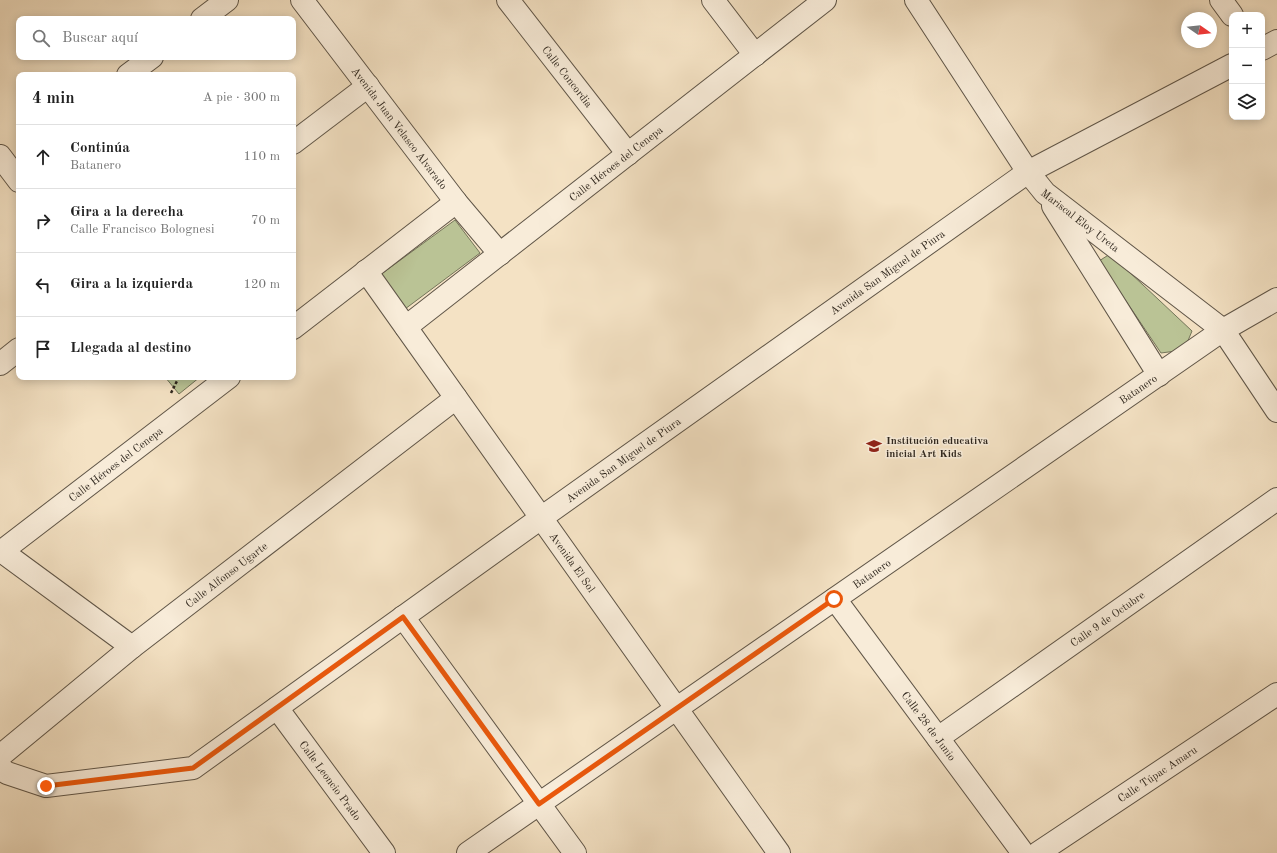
<!DOCTYPE html>
<html lang="es">
<meta charset="utf-8">
<style>
body{margin:0;font-family:"Old Standard TT",serif;background:#f2f2f2;color:#222}
.controls{position:absolute;right:12px;top:12px;display:grid;overflow:hidden;border-radius:8px;box-shadow:0 2px 10px #0003}
.controls button{width:36px;height:36px;display:grid;place-items:center;padding:0;border:0;border-bottom:1px solid #e0e0e0;background:#fff;color:#222;font:20px sans-serif}
.compass{position:absolute;left:1181px;top:12px;width:36px;height:36px;border-radius:50%;background:#fff;box-shadow:0 2px 10px #0003;rotate:104deg}
.stop{position:absolute;width:12px;height:12px;margin:-9px;border:3px solid #ea580c;border-radius:50%;background:#fff}
.stop.end{background:#ea580c;border-color:#fff;box-shadow:0 1px 4px #0008}
.list{margin:0;padding:0;list-style:none}
h2{display:flex;justify-content:space-between;align-items:center;height:52px;margin:0;padding:0 16px;font-size:17px}
h2 small{font-size:13px;font-weight:400;color:#767676}
.list li{display:grid;grid-template-columns:26px 1fr auto;gap:12px;align-items:center;box-sizing:border-box;height:64px;padding:0 16px;border-top:1px solid #e0e0e0}
.list b{display:block;font-size:15px;white-space:nowrap}
.list p{margin:0;font-size:13px;white-space:nowrap;color:#767676}
.list em{font-size:13px;font-style:normal;color:#767676}
.icon{flex:none;width:22px;height:22px;fill:none;stroke:currentColor;stroke-width:2;stroke-linecap:round;stroke-linejoin:round}
.map{position:relative;flex:none;width:1277px;height:853px;overflow:hidden}
.search{position:absolute;background:#fff;box-shadow:0 2px 10px #0003;left:16px;top:16px;width:280px;height:44px;display:flex;align-items:center;gap:10px;box-sizing:border-box;padding:0 14px;border-radius:8px;color:#767676;font-size:15px}
.panel{position:absolute;background:#fff;box-shadow:0 2px 10px #0003;left:16px;top:72px;width:280px;height:308px;border-radius:8px}
.map>svg:first-child{display:block}
.green{fill:#bac395;stroke:#74755a}
.lines{fill:none;stroke-linecap:round;stroke-linejoin:round}
.minor-casing{stroke:#605648;stroke-width:24}
.path{stroke:#2f271e;stroke-width:2.5;stroke-dasharray:3 2;stroke-linecap:butt}
.minor{stroke:#f8ecd9;stroke-width:22}
.route{stroke:#ea580c;stroke-width:5}
.labels{text-anchor:middle;stroke-width:3;stroke-linejoin:round;paint-order:stroke}
.street-label{font-size:11px;fill:#2f271e;stroke:#f8ecd9}
.poi-label{font-size:11px;font-weight:bold;fill:#2f271e;stroke:#f8ecd9;text-anchor:start}
</style>
<div class="map">
<svg width="1277" height="853" viewBox="0 0 1277 853">
<rect width="100%" height="100%" fill="#f4e2c4"/>
<filter id="stains"><feTurbulence type="fractalNoise" baseFrequency=".005" numOctaves="4"/><feColorMatrix values="0 0 0 0 .2 0 0 0 0 .09 0 0 0 0 .02 0 0 0 .5 -.17"/></filter>
<radialGradient id="worn" r=".72"><stop offset=".6" stop-color="#630" stop-opacity="0"/><stop offset="1" stop-color="#630" stop-opacity=".3"/></radialGradient>
<!-- green -->
<g class="green">
<polygon points="455,220 480,253 405,309 380,275"/>
<polygon points="1110,254 1192,331 1187,343 1176,351 1161,353 1099,261"/>
<polygon points="165,377 200,377 179,394"/>
</g>
<g class="lines">
<!-- minor casing -->
<g class="minor-casing">
<g id="minor">
<path id="s1" d="M302 0 456 202 500 254"/>
<path id="s2" d="M508 0 628 154"/>
<polyline points="713,0 755,55"/>
<path id="s3" d="M916 0 1028 172 1045 193 1223 330 1277 411"/>
<polyline points="1221,0 1232,15"/>
<polyline points="202,19 227,0"/>
<polyline points="1262,49 1277,41"/>
<polyline points="128,75 152,57"/>
<polyline points="293,143 368,86"/>
<polyline points="0,156 19,181"/>
<polyline points="1053,206 1159,375"/>
<path id="s4" d="M366 271 779 853"/>
<path id="s5" d="M406 327 825 0"/>
<polyline points="293,328 456,202"/>
<polyline points="0,364 19,349"/>
<polyline points="0,550 132,647"/>
<path id="s6" d="M2 551 229 377"/>
<path id="s7" d="M835 599 1023 853"/>
<polyline points="403,617 575,853"/>
<path id="s8" d="M277 708 384 853"/>
<path id="s9" d="M938 738 1277 499"/>
<path id="s10" d="M0 756 132 647 456 398"/>
<path id="s11" d="M0 768 7 773 46 786 193 768 541 518 1028 172 1232 65"/>
<path id="s12" d="M468 853 1223 330 1277 299"/>
<path id="s13" d="M1038 853 1277 694"/>
</g>
</g>
<!-- path -->
<polyline class="path" points="171,393 179,377"/>
<!-- minor -->
<use href="#minor" class="minor"/>
</g>
<g class="lines">
<!-- route -->
<polyline class="route" points="46,786 193,768 403,617 539,804 834,599"/>
</g>
<!-- icons -->
<defs>
<g id="school-bare" transform="scale(1.2)"><path d="M0-5L7-2L0 1L-7-2ZM-4 1L0 2.5L4 1V4Q0 6-4 4Z" fill="#8f2418" stroke="#f8ecd9" stroke-width="2.5" paint-order="stroke"/></g>
</defs>
<g fill-rule="evenodd">
<use href="#school-bare" x="874" y="446"/>
</g>
<g class="labels">
<!-- street labels -->
<g class="street-label">
<text dy="4" stroke="none"><textPath href="#s2" startOffset="97">Calle Concordia</textPath></text>
<text dy="4" stroke="none"><textPath href="#s1" startOffset="161">Avenida Juan Velasco Alvarado</textPath></text>
<text dy="4" stroke="none"><textPath href="#s5" startOffset="266">Calle Héroes del Cenepa</textPath></text>
<text dy="4" stroke="none"><textPath href="#s3" startOffset="277">Mariscal Eloy Ureta</textPath></text>
<text dy="4" stroke="none"><textPath href="#s11" startOffset="1051">Avenida San Miguel de Piura</textPath></text>
<text dy="4" stroke="none"><textPath href="#s12" startOffset="815">Batanero</textPath></text>
<text dy="4" stroke="none"><textPath href="#s11" startOffset="727">Avenida San Miguel de Piura</textPath></text>
<text dy="4" stroke="none"><textPath href="#s6" startOffset="143">Calle Héroes del Cenepa</textPath></text>
<text dy="4" stroke="none"><textPath href="#s4" startOffset="357">Avenida El Sol</textPath></text>
<text dy="4" stroke="none"><textPath href="#s12" startOffset="491">Batanero</textPath></text>
<text dy="4" stroke="none"><textPath href="#s10" startOffset="290">Calle Alfonso Ugarte</textPath></text>
<text dy="4" stroke="none"><textPath href="#s9" startOffset="207">Calle 9 de Octubre</textPath></text>
<text dy="4" stroke="none"><textPath href="#s7" startOffset="158">Calle 28 de Junio</textPath></text>
<text dy="4" stroke="none"><textPath href="#s13" startOffset="143">Calle Túpac Amaru</textPath></text>
<text dy="4" stroke="none"><textPath href="#s8" startOffset="90">Calle Leoncio Prado</textPath></text>
</g>
<!-- poi labels -->
<g class="poi-label">
<text x="886" y="444">Institución educativa<tspan x="886" dy="13">inicial Art Kids</tspan></text>
</g>
</g>
<rect width="100%" height="100%" filter="url(#stains)"/>
<rect width="100%" height="100%" fill="url(#worn)"/>
</svg>
<div class="controls">
<button>+</button>
<button>−</button>
<button><svg class="icon" aria-label="layers" viewBox="0 0 24 24"><path d="M12 4l9 5-9 5-9-5zM3 14l9 5 9-5"/></svg></button>
</div>
<svg class="compass" viewBox="-18 -18 36 36"><path d="M0-13l5 13h-10z" fill="#e53935"/><path d="M0 13l5-13h-10z" fill="#767676"/></svg>
<div class="stop" style="left:834px;top:599px"></div>
<div class="stop end" style="left:46px;top:786px"></div>
<div class="search"><svg class="icon" aria-label="search" viewBox="0 0 24 24"><circle cx="10" cy="10" r="6"/><path d="M15 15l6 6"/></svg>Buscar aquí</div>
<section class="panel">
<h2>4 min<small>A pie · 300 m</small></h2>
<ul class="list">
<li><svg class="icon" aria-label="ahead" viewBox="0 0 24 24"><path d="M12 20V5M6 11l6-6 6 6"/></svg><div><b>Continúa</b><p>Batanero</p></div><em>110 m</em></li>
<li><svg class="icon" aria-label="right" viewBox="0 0 24 24"><path d="M7 20v-9h11M14 6l5 5-5 5"/></svg><div><b>Gira a la derecha</b><p>Calle Francisco Bolognesi</p></div><em>70 m</em></li>
<li><svg class="icon" aria-label="left" viewBox="0 0 24 24"><path d="M17 20v-9H6M10 6l-5 5 5 5"/></svg><div><b>Gira a la izquierda</b></div><em>120 m</em></li>
<li><svg class="icon" aria-label="arrive" viewBox="0 0 24 24"><path d="M6 21V4h12l-3 4 3 4H6"/></svg><div><b>Llegada al destino</b></div></li>
</ul>
</section>
</div>
